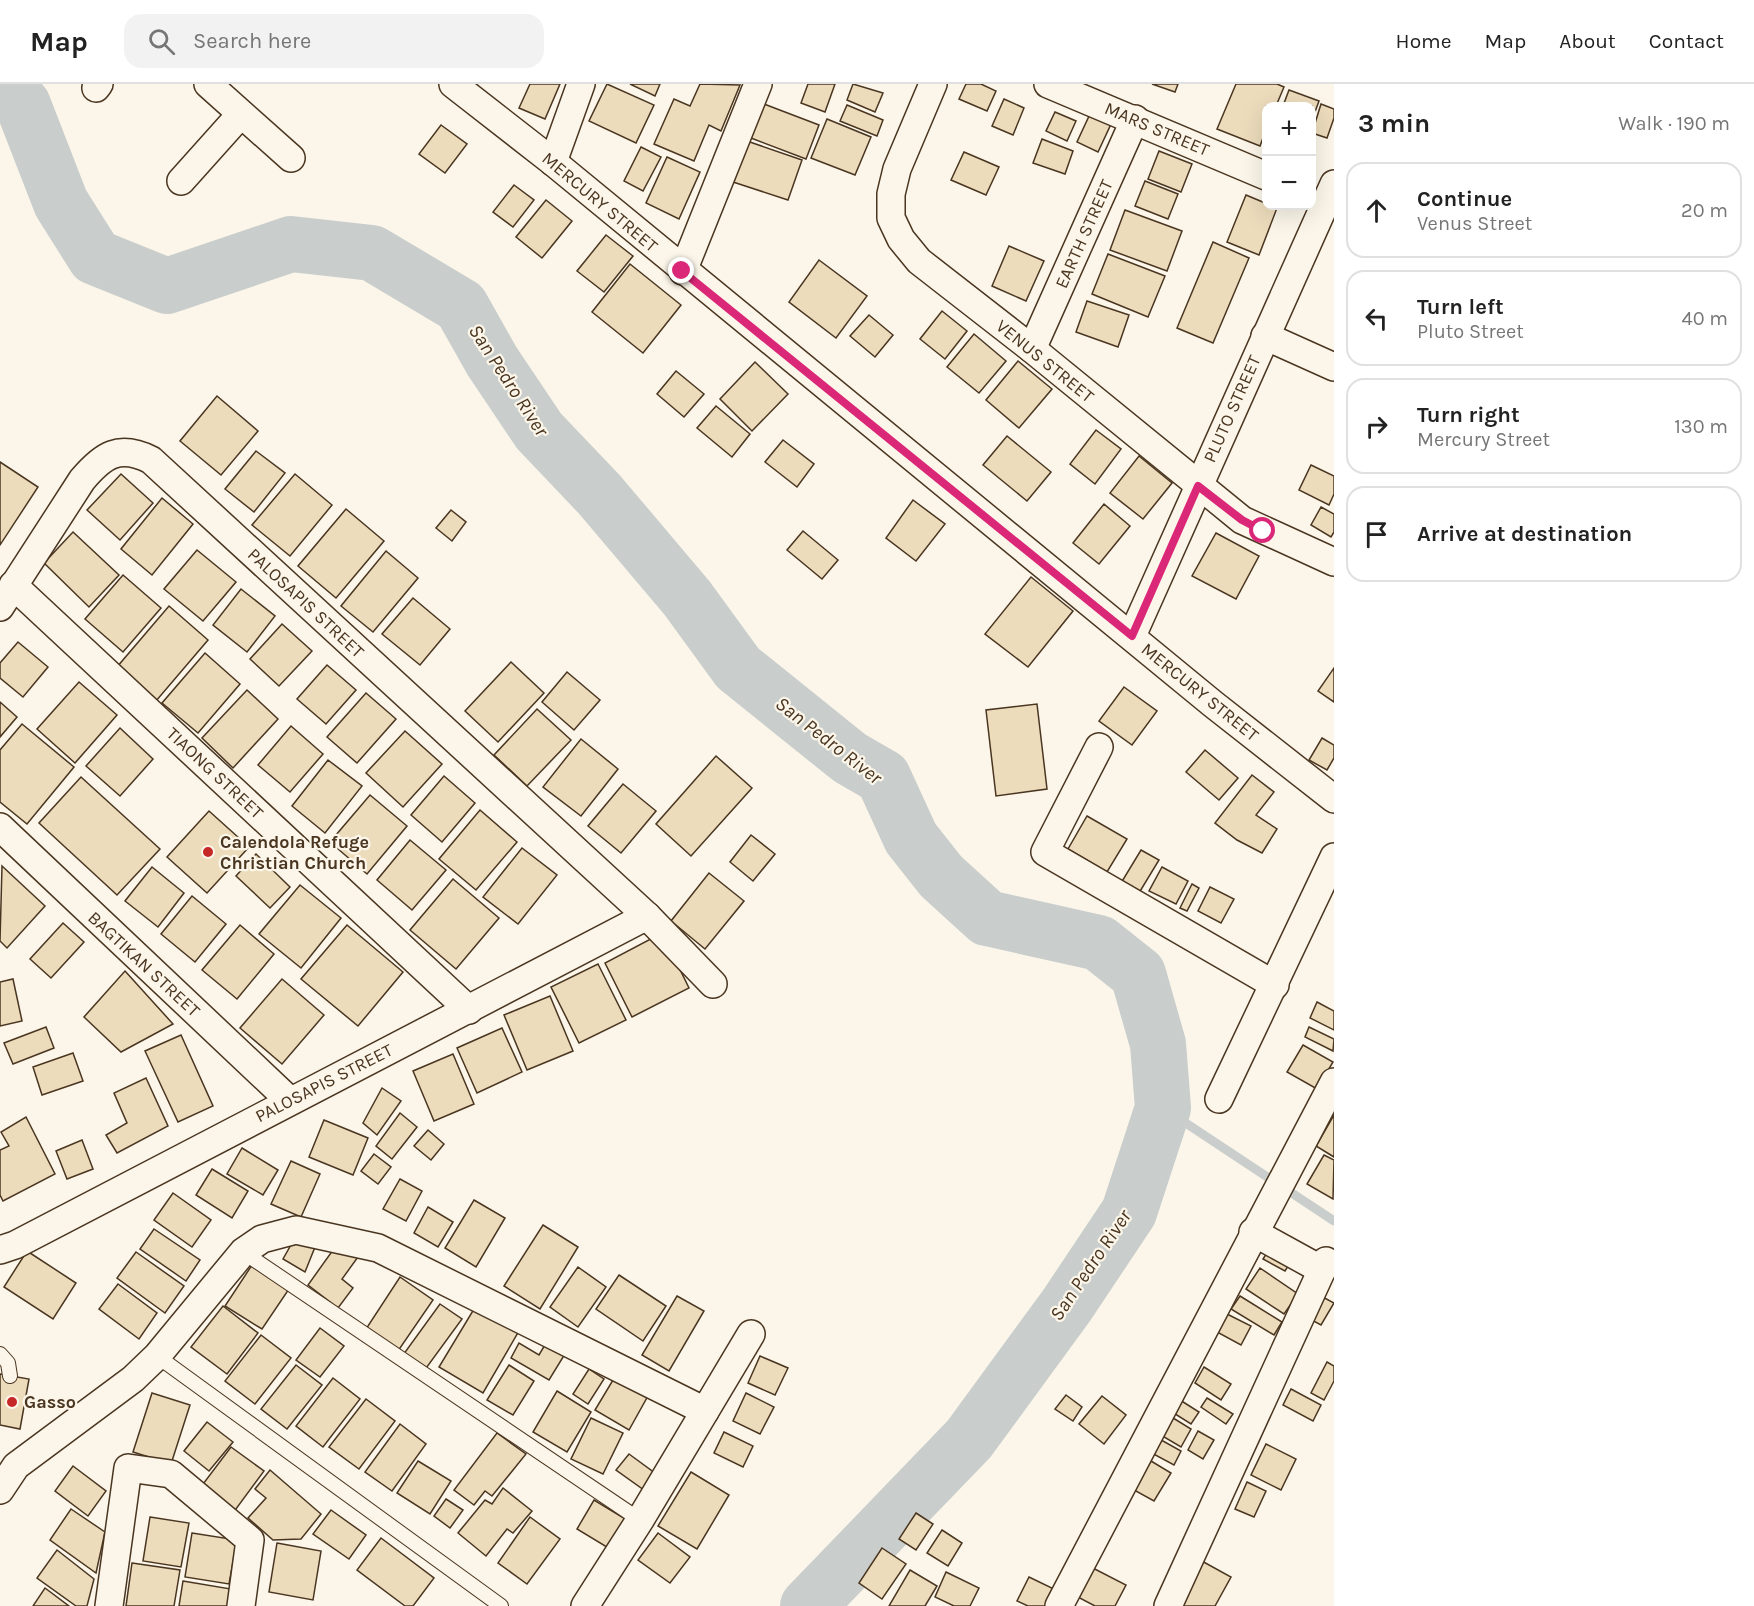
<!DOCTYPE html>
<meta charset="utf-8">
<style>
body{margin:0;font-family:Karla,sans-serif;background:#f2f2f2;color:#222}
.controls{position:absolute;right:18px;top:18px;display:grid;overflow:hidden;border-radius:12px;box-shadow:0 6px 24px #0002}
.controls button{width:54px;height:54px;display:grid;place-items:center;padding:0;border:0;border-bottom:2px solid #e0e0e0;background:#fff;color:#222;font:30px sans-serif}
.stop{position:absolute;width:18px;height:18px;margin:-14px;border:4px solid #db2777;border-radius:50%;background:#fff}
.stop.end{background:#db2777;border-color:#fff;box-shadow:0 2px 6px #0008}
.list{margin:0;padding:0;list-style:none}
h2{display:flex;justify-content:space-between;align-items:center;height:78px;margin:0;padding:0 24px;font-size:26px}
h2 small{font-size:20px;font-weight:400;color:#767676}
.list li{display:grid;grid-template-columns:39px 1fr auto;gap:18px;align-items:center;box-sizing:border-box;height:96px;margin:0 12px 12px;padding:0 12px;border:2px solid #e0e0e0;border-radius:18px}
.list b{display:block;font-size:22px;white-space:nowrap}
.list p{margin:0;font-size:20px;white-space:nowrap;color:#767676}
.list em{font-size:20px;font-style:normal;color:#767676}
.icon{flex:none;width:33px;height:33px;fill:none;stroke:currentColor;stroke-width:2;stroke-linecap:round;stroke-linejoin:round}
.map{position:relative;flex:none;width:1334px;height:1522px;overflow:hidden}
header{display:flex;align-items:center;gap:36px;box-sizing:border-box;height:84px;padding:0 30px;background:#fff;border-bottom:2px solid #e0e0e0}
header strong{font-size:28px}
nav{display:flex;gap:33px;margin-inline-start:auto;font-size:21px}
.search{width:420px;height:54px;background:#f2f2f2;display:flex;align-items:center;gap:15px;box-sizing:border-box;padding:0 21px;border-radius:18px;color:#767676;font-size:22px}
main{display:flex}
aside{flex:1;background:#fff}
.map>svg:first-child{display:block}
.lines{fill:none;stroke-linecap:round;stroke-linejoin:round}
.stream{stroke:#c9cecd;stroke-width:9}
.river{stroke:#c9cecd;stroke-width:56}
.building{fill:#ecdcbc;stroke:#4a3520;stroke-width:1.5}
.lane-casing{stroke:#4a3520;stroke-width:16}
.street-casing{stroke:#4a3520;stroke-width:30}
.lane{stroke:#fbf6e9;stroke-width:14}
.street{stroke:#fbf6e9;stroke-width:27}
.route{stroke:#db2777;stroke-width:8}
.poi-dot{fill:#c62828;stroke:#fbf6e9;stroke-width:2}
.labels{text-anchor:middle;stroke-width:4.5;stroke-linejoin:round;paint-order:stroke}
.street-label{font-size:18px;fill:#4a3520;stroke:#fbf6e9}
.poi-label{font-size:18px;font-weight:bold;fill:#4a3520;stroke:#fbf6e9;text-anchor:start}
.water-label{font-size:20px;font-style:italic;fill:#4a3520;stroke:#fbf6e9}
</style>
<header>
<strong>Map</strong>
<div class="search"><svg class="icon" aria-label="search" viewBox="0 0 24 24"><circle cx="10" cy="10" r="6"/><path d="M15 15l6 6"/></svg>Search here</div>
<nav><a>Home</a><a>Map</a><a>About</a><a>Contact</a></nav>
</header>
<main>
<div class="map">
<svg width="1334" height="1522" viewBox="0 0 1334 1522">
<rect width="100%" height="100%" fill="#fbf6e9"/>
<g class="lines">
<!-- stream -->
<polyline class="stream" points="1163,1024 1334,1137"/>
<!-- river -->
<polyline class="river" points="5,0 23,21 61,119 95,173 167,202 291,160 372,169 461,222 492,277 539,347 599,410 687,514 738,584 850,674 883,693 911,754 941,792 987,834 1099,859 1138,890 1158,960 1163,1024 1129,1128 1067,1221 969,1355 808,1522"/>
</g>
<!-- building -->
<g class="building">
<polygon points="530,0 560,0 545,35 519,24"/>
<polygon points="607,0 654,21 636,59 589,37"/>
<polygon points="630,0 660,0 655,12"/>
<polygon points="700,0 740,1 721,47 709,41 694,77 654,60 674,15 690,22"/>
<polygon points="808,0 835,0 825,28 801,19"/>
<polygon points="853,0 883,9 875,28 847,16"/>
<polygon points="966,0 981,0 996,7 987,27 959,15"/>
<polygon points="1152,0 1178,0 1175,8"/>
<polygon points="1236,0 1277,0 1284,3 1276,22 1266,22 1266,46 1260,62 1217,45"/>
<polygon points="1289,6 1319,17 1312,36 1312,22 1283,22"/>
<polygon points="1004,15 1024,24 1013,51 992,42"/>
<polygon points="764,20 819,41 806,75 751,54"/>
<polygon points="1321,20 1334,25 1334,34 1327,54 1312,49"/>
<polygon points="847,21 883,36 877,52 840,37"/>
<polygon points="1055,28 1076,37 1067,57 1046,47"/>
<polygon points="1090,30 1111,40 1098,68 1077,58"/>
<polygon points="827,35 871,53 855,91 811,74"/>
<polygon points="441,41 467,60 445,89 419,70"/>
<polygon points="1042,55 1073,67 1065,90 1033,79"/>
<polygon points="747,57 802,76 788,116 733,98"/>
<polygon points="641,63 661,73 643,107 624,97"/>
<polygon points="1159,67 1192,80 1181,108 1148,95"/>
<polygon points="964,68 999,83 986,111 951,96"/>
<polygon points="667,73 700,88 679,135 646,119"/>
<polygon points="1145,97 1178,110 1168,135 1135,122"/>
<polygon points="514,101 534,116 513,143 493,128"/>
<polygon points="1246,111 1277,124 1259,171 1227,158"/>
<polygon points="546,116 572,137 542,174 516,153"/>
<polygon points="1125,126 1182,147 1167,187 1110,166"/>
<polygon points="606,151 633,172 604,208 577,187"/>
<polygon points="1213,158 1249,174 1213,259 1177,244"/>
<polygon points="1009,162 1044,177 1026,217 992,202"/>
<polygon points="1108,170 1165,192 1148,233 1092,210"/>
<polygon points="819,176 867,212 836,254 789,218"/>
<polygon points="630,180 681,221 643,269 592,228"/>
<polygon points="1087,217 1129,231 1118,263 1076,248"/>
<polygon points="942,227 967,247 945,275 920,255"/>
<polygon points="869,231 893,251 875,273 850,252"/>
<polygon points="974,250 1006,277 979,309 947,283"/>
<polygon points="1018,277 1052,305 1019,344 986,316"/>
<polygon points="755,278 788,310 752,347 720,315"/>
<polygon points="676,287 704,310 684,333 657,310"/>
<polygon points="217,312 258,347 221,391 180,357"/>
<polygon points="716,322 750,350 732,373 697,344"/>
<polygon points="1096,346 1121,365 1095,400 1070,380"/>
<polygon points="1007,352 1051,388 1027,417 983,381"/>
<polygon points="783,356 814,380 797,403 765,378"/>
<polygon points="256,367 285,389 254,428 225,405"/>
<polygon points="1139,372 1172,399 1143,435 1110,409"/>
<polygon points="0,378 38,403 0,461"/>
<polygon points="1311,381 1334,392 1334,410 1329,421 1299,406"/>
<polygon points="121,390 153,419 120,456 87,426"/>
<polygon points="295,390 332,421 290,472 252,441"/>
<polygon points="162,414 193,440 152,491 121,465"/>
<polygon points="913,416 945,440 916,477 886,454"/>
<polygon points="1104,420 1130,442 1099,480 1073,459"/>
<polygon points="1321,423 1334,430 1334,448 1331,453 1311,441"/>
<polygon points="346,425 384,457 336,514 298,482"/>
<polygon points="451,426 466,438 452,457 436,444"/>
<polygon points="803,447 838,476 822,495 787,466"/>
<polygon points="73,448 119,491 89,523 44,479"/>
<polygon points="1216,449 1259,472 1236,515 1192,492"/>
<polygon points="197,466 236,498 203,537 164,505"/>
<polygon points="386,467 418,494 373,548 341,522"/>
<polygon points="123,491 161,524 123,568 85,535"/>
<polygon points="1031,493 1073,527 1028,583 985,550"/>
<polygon points="241,505 275,532 247,568 213,541"/>
<polygon points="413,514 450,545 420,581 382,550"/>
<polygon points="169,522 208,556 156,617 117,583"/>
<polygon points="282,540 312,567 279,602 250,575"/>
<polygon points="18,558 48,583 23,613 0,594 0,579"/>
<polygon points="205,569 240,600 198,649 162,619"/>
<polygon points="511,578 544,609 498,658 465,627"/>
<polygon points="327,581 356,606 326,640 297,615"/>
<polygon points="1334,584 1334,618 1318,607"/>
<polygon points="567,588 600,616 574,646 542,618"/>
<polygon points="79,598 117,631 75,679 37,645"/>
<polygon points="1124,603 1157,627 1132,661 1099,637"/>
<polygon points="247,606 278,635 233,684 202,654"/>
<polygon points="366,609 396,635 357,679 327,653"/>
<polygon points="0,618 17,633 0,653"/>
<polygon points="1037,620 1047,705 996,712 986,626"/>
<polygon points="537,625 571,656 527,702 494,671"/>
<polygon points="22,640 74,683 27,740 0,718 0,666"/>
<polygon points="291,642 323,670 290,708 258,681"/>
<polygon points="120,644 153,675 120,712 86,682"/>
<polygon points="405,647 442,680 403,723 366,689"/>
<polygon points="1322,654 1334,661 1334,674 1327,686 1309,676"/>
<polygon points="581,655 618,685 581,732 543,703"/>
<polygon points="1205,666 1238,694 1219,716 1186,688"/>
<polygon points="716,672 752,704 691,772 656,740"/>
<polygon points="328,676 362,702 325,749 292,722"/>
<polygon points="1252,691 1274,708 1256,731 1277,745 1262,769 1237,756 1215,739"/>
<polygon points="444,692 475,719 442,758 411,731"/>
<polygon points="81,693 160,765 117,811 39,739"/>
<polygon points="623,700 656,727 621,769 588,742"/>
<polygon points="370,711 407,742 367,790 330,758"/>
<polygon points="480,726 517,758 476,806 439,775"/>
<polygon points="209,727 249,763 207,809 167,773"/>
<polygon points="1087,732 1127,755 1107,788 1068,765"/>
<polygon points="751,751 775,770 753,797 730,778"/>
<polygon points="410,756 446,786 412,826 377,796"/>
<polygon points="522,764 557,791 518,840 483,813"/>
<polygon points="1141,766 1159,776 1139,809 1121,799"/>
<polygon points="256,770 290,803 270,824 236,792"/>
<polygon points="2,782 45,822 7,864 0,857"/>
<polygon points="152,783 184,809 158,843 125,817"/>
<polygon points="1162,783 1188,797 1176,820 1149,807"/>
<polygon points="709,789 744,817 705,865 671,837"/>
<polygon points="453,795 499,834 456,885 410,846"/>
<polygon points="1192,800 1199,804 1187,827 1180,824"/>
<polygon points="300,801 341,834 301,884 259,850"/>
<polygon points="1210,803 1234,815 1221,839 1198,827"/>
<polygon points="192,812 226,840 195,878 161,850"/>
<polygon points="63,839 84,858 51,894 30,875"/>
<polygon points="240,841 274,870 237,915 202,886"/>
<polygon points="347,841 403,888 358,942 301,895"/>
<polygon points="662,849 689,904 632,933 605,879"/>
<polygon points="598,880 626,936 579,959 551,903"/>
<polygon points="125,887 173,940 121,968 84,933"/>
<polygon points="13,895 22,937 0,942 0,898"/>
<polygon points="282,895 324,931 282,980 240,944"/>
<polygon points="550,912 573,967 527,986 504,931"/>
<polygon points="1317,918 1334,927 1334,946 1310,934"/>
<polygon points="46,943 54,964 13,980 4,959"/>
<polygon points="1309,943 1334,955 1333,967 1305,953"/>
<polygon points="502,944 522,988 477,1009 457,964"/>
<polygon points="181,951 213,1022 178,1038 145,967"/>
<polygon points="1303,961 1333,978 1317,1005 1287,988"/>
<polygon points="73,969 83,997 42,1011 33,983"/>
<polygon points="453,970 474,1020 434,1037 413,987"/>
<polygon points="146,994 168,1042 117,1069 106,1051 127,1039 114,1009"/>
<polygon points="382,1004 401,1017 377,1051 363,1039"/>
<polygon points="400,1029 417,1043 392,1075 376,1062"/>
<polygon points="1334,1031 1334,1073 1316,1062"/>
<polygon points="26,1033 55,1090 3,1117 0,1111 0,1066 9,1062 1,1048"/>
<polygon points="324,1036 368,1054 353,1091 309,1073"/>
<polygon points="428,1046 444,1060 431,1076 414,1062"/>
<polygon points="82,1056 93,1085 67,1095 56,1067"/>
<polygon points="242,1064 278,1086 263,1111 227,1090"/>
<polygon points="374,1070 391,1083 378,1100 361,1087"/>
<polygon points="1324,1071 1334,1076 1333,1115 1307,1100"/>
<polygon points="291,1077 320,1090 301,1133 271,1120"/>
<polygon points="212,1085 248,1107 232,1134 196,1111"/>
<polygon points="400,1095 422,1107 406,1137 383,1125"/>
<polygon points="173,1109 211,1136 192,1163 154,1136"/>
<polygon points="474,1116 505,1134 476,1183 445,1164"/>
<polygon points="428,1123 453,1138 438,1163 414,1149"/>
<polygon points="543,1141 578,1163 540,1225 504,1202"/>
<polygon points="154,1145 200,1176 186,1197 140,1165"/>
<polygon points="296,1152 315,1163 305,1188 283,1175"/>
<polygon points="338,1159 358,1173 342,1195 353,1204 338,1224 308,1201"/>
<polygon points="1270,1164 1292,1176 1285,1187 1263,1175"/>
<polygon points="27,1167 76,1199 53,1235 4,1203"/>
<polygon points="136,1168 184,1202 165,1229 117,1194"/>
<polygon points="254,1178 291,1202 262,1245 225,1222"/>
<polygon points="578,1183 606,1203 578,1243 550,1223"/>
<polygon points="1260,1184 1298,1210 1284,1230 1246,1205"/>
<polygon points="619,1191 666,1222 643,1257 596,1225"/>
<polygon points="400,1193 433,1216 398,1267 366,1245"/>
<polygon points="118,1200 157,1229 139,1255 99,1225"/>
<polygon points="677,1212 704,1227 669,1287 642,1271"/>
<polygon points="1240,1212 1282,1238 1274,1251 1231,1225"/>
<polygon points="1321,1212 1334,1219 1321,1241 1308,1234"/>
<polygon points="480,1215 523,1240 483,1309 439,1283"/>
<polygon points="440,1220 462,1235 424,1287 403,1271"/>
<polygon points="223,1222 258,1249 227,1290 191,1263"/>
<polygon points="1227,1230 1251,1242 1241,1261 1217,1248"/>
<polygon points="320,1244 344,1262 320,1293 296,1276"/>
<polygon points="261,1251 291,1274 255,1320 225,1297"/>
<polygon points="549,1254 568,1265 549,1296 511,1274 519,1259 539,1271"/>
<polygon points="760,1272 788,1284 775,1311 748,1299"/>
<polygon points="1327,1278 1334,1282 1334,1297 1324,1316 1311,1309"/>
<polygon points="296,1281 322,1301 287,1345 261,1325"/>
<polygon points="509,1281 534,1297 513,1331 487,1316"/>
<polygon points="1204,1283 1231,1300 1221,1316 1195,1299"/>
<polygon points="589,1285 604,1295 588,1320 573,1310"/>
<polygon points="0,1290 29,1295 20,1345 0,1341"/>
<polygon points="616,1291 649,1310 629,1346 595,1326"/>
<polygon points="333,1294 360,1315 323,1363 296,1342"/>
<polygon points="1291,1305 1321,1321 1313,1337 1283,1321"/>
<polygon points="557,1307 591,1328 567,1368 533,1348"/>
<polygon points="152,1309 190,1321 171,1380 133,1368"/>
<polygon points="746,1309 774,1323 760,1350 733,1337"/>
<polygon points="1066,1311 1082,1323 1073,1337 1055,1325"/>
<polygon points="1102,1312 1126,1331 1104,1360 1079,1340"/>
<polygon points="1207,1314 1233,1330 1226,1340 1201,1323"/>
<polygon points="366,1315 395,1337 359,1385 329,1363"/>
<polygon points="1180,1316 1199,1328 1191,1340 1172,1328"/>
<polygon points="1165,1329 1191,1345 1181,1363 1154,1347"/>
<polygon points="591,1334 623,1349 603,1390 571,1375"/>
<polygon points="207,1338 233,1358 209,1387 184,1367"/>
<polygon points="400,1340 426,1360 392,1407 365,1388"/>
<polygon points="1198,1347 1214,1356 1203,1375 1188,1366"/>
<polygon points="724,1348 753,1362 743,1383 714,1369"/>
<polygon points="497,1349 526,1370 492,1412 485,1407 474,1421 454,1406"/>
<polygon points="1154,1352 1181,1367 1174,1381 1146,1366"/>
<polygon points="1266,1360 1296,1375 1281,1406 1251,1391"/>
<polygon points="231,1363 264,1387 233,1429 200,1404"/>
<polygon points="629,1370 663,1395 651,1411 616,1386"/>
<polygon points="418,1377 451,1397 430,1430 397,1409"/>
<polygon points="1151,1377 1171,1389 1154,1417 1134,1406"/>
<polygon points="73,1382 106,1407 88,1432 55,1407"/>
<polygon points="270,1386 321,1430 301,1455 273,1456 248,1434 266,1414 255,1405"/>
<polygon points="691,1388 729,1411 697,1465 658,1442"/>
<polygon points="1247,1398 1266,1407 1254,1433 1235,1425"/>
<polygon points="503,1404 532,1427 513,1449 507,1445 486,1472 458,1449 485,1416 492,1420"/>
<polygon points="446,1415 463,1426 450,1444 434,1432"/>
<polygon points="594,1416 632,1439 615,1468 577,1445"/>
<polygon points="71,1425 105,1448 96,1489 50,1456"/>
<polygon points="331,1426 366,1451 349,1475 313,1450"/>
<polygon points="916,1429 933,1440 916,1466 899,1455"/>
<polygon points="150,1433 189,1439 181,1483 143,1477"/>
<polygon points="530,1433 560,1455 527,1500 498,1479"/>
<polygon points="942,1446 962,1459 948,1482 927,1469"/>
<polygon points="192,1449 237,1456 229,1500 185,1493"/>
<polygon points="658,1449 690,1473 670,1499 638,1476"/>
<polygon points="381,1454 434,1494 413,1522 405,1522 357,1486"/>
<polygon points="277,1459 321,1467 313,1516 269,1508"/>
<polygon points="882,1464 906,1480 882,1515 859,1499"/>
<polygon points="57,1466 94,1495 87,1522 76,1522 37,1494"/>
<polygon points="1200,1476 1231,1493 1215,1522 1175,1522"/>
<polygon points="132,1479 180,1486 174,1522 126,1522"/>
<polygon points="1087,1481 1126,1501 1115,1522 1095,1522 1072,1510"/>
<polygon points="910,1486 937,1502 925,1522 889,1522"/>
<polygon points="946,1488 979,1504 970,1522 954,1522 935,1513"/>
<polygon points="1029,1493 1056,1506 1048,1522 1028,1522 1017,1517"/>
<polygon points="183,1497 231,1505 228,1522 179,1522"/>
<polygon points="45,1504 69,1522 33,1522"/>
</g>
<g class="lines">
<!-- lane casing -->
<g class="lane-casing">
<g id="lane">
<polyline points="243,1168 640,1436"/>
<polyline points="0,1270 8,1279 10,1292"/>
<polyline points="157,1272 501,1522"/>
</g>
</g>
<!-- street casing -->
<g class="street-casing">
<g id="street">
<polyline points="208,0 291,74"/>
<polyline points="453,0 553,78 1213,620 1334,715"/>
<polyline points="933,0 897,85 891,110 891,134 901,155 919,177 1032,265 1242,436 1334,478"/>
<polyline points="1048,0 1266,92"/>
<polyline points="96,4 99,0"/>
<polyline points="553,78 581,0"/>
<polyline points="181,97 241,30"/>
<polyline points="683,187 758,0"/>
<polyline points="1265,252 1334,283"/>
<polyline points="1032,265 1135,35"/>
<polyline points="13,501 469,926"/>
<path d="M0 523 82 396C103 371 119 360 151 376L647 832 713 900"/>
<polyline points="1132,552 1334,100"/>
<polyline points="1099,663 1045,768 1275,901"/>
<polyline points="0,743 289,1016"/>
<polyline points="1219,1015 1334,773"/>
<polyline points="1253,1148 1322,1186"/>
<polyline points="0,1166 15,1161 647,832"/>
<polyline points="0,1406 16,1382 133,1295 157,1272 243,1168 262,1155 296,1146 378,1164 705,1327"/>
<polyline points="109,1522 128,1384 171,1390 250,1456 241,1522"/>
<polyline points="585,1522 640,1436 751,1250"/>
<polyline points="1059,1522 1334,998"/>
<polyline points="1168,1522 1326,1177"/>
</g>
</g>
<!-- lane -->
<use href="#lane" class="lane"/>
<!-- street -->
<use href="#street" class="street"/>
</g>
<g class="lines">
<!-- route -->
<polyline class="route" points="682,187 1132,552 1198,402 1242,436 1263,447"/>
</g>
<!-- markers -->
<g class="poi-dot">
<circle cx="208" cy="768" r="6"/>
<circle cx="12" cy="1318" r="6"/>
</g>
<g class="labels">
<!-- street labels -->
<g class="street-label">
<text transform="translate(1157 45) rotate(23)" y="6">MARS STREET</text>
<text transform="translate(600 118) rotate(40)" y="6">MERCURY STREET</text>
<text transform="translate(1084 150) rotate(-66)" y="6">EARTH STREET</text>
<text transform="translate(1045 277) rotate(39)" y="6">VENUS STREET</text>
<text transform="translate(1232 325) rotate(-66)" y="6">PLUTO STREET</text>
<text transform="translate(306 519) rotate(43)" y="6">PALOSAPIS STREET</text>
<text transform="translate(1200 608) rotate(39)" y="6">MERCURY STREET</text>
<text transform="translate(215 689) rotate(43)" y="6">TIAONG STREET</text>
<text transform="translate(144 880) rotate(43)" y="6">BAGTIKAN STREET</text>
<text transform="translate(324 999) rotate(-27)" y="6">PALOSAPIS STREET</text>
</g>
<!-- poi labels -->
<g class="poi-label">
<text x="220" y="764">Calendola Refuge<tspan x="220" dy="21">Christian Church</tspan></text>
<text x="24" y="1324">Gasso</text>
</g>
<!-- water labels -->
<g class="water-label">
<text transform="translate(509 296) rotate(57)" y="7">San Pedro River</text>
<text transform="translate(829 656) rotate(38)" y="7">San Pedro River</text>
<text transform="translate(1090 1181) rotate(-56)" y="7">San Pedro River</text>
</g>
</g>
</svg>
<div class="controls">
<button>+</button>
<button>−</button>
</div>
<div class="stop" style="left:1263px;top:447px"></div>
<div class="stop end" style="left:682px;top:187px"></div>
</div>
<aside>
<h2>3 min<small>Walk · 190 m</small></h2>
<ul class="list">
<li><svg class="icon" aria-label="ahead" viewBox="0 0 24 24"><path d="M12 20V5M6 11l6-6 6 6"/></svg><div><b>Continue</b><p>Venus Street</p></div><em>20 m</em></li>
<li><svg class="icon" aria-label="left" viewBox="0 0 24 24"><path d="M17 20v-9H6M10 6l-5 5 5 5"/></svg><div><b>Turn left</b><p>Pluto Street</p></div><em>40 m</em></li>
<li><svg class="icon" aria-label="right" viewBox="0 0 24 24"><path d="M7 20v-9h11M14 6l5 5-5 5"/></svg><div><b>Turn right</b><p>Mercury Street</p></div><em>130 m</em></li>
<li><svg class="icon" aria-label="arrive" viewBox="0 0 24 24"><path d="M6 21V4h12l-3 4 3 4H6"/></svg><div><b>Arrive at destination</b></div></li>
</ul>
</aside>
</main>
